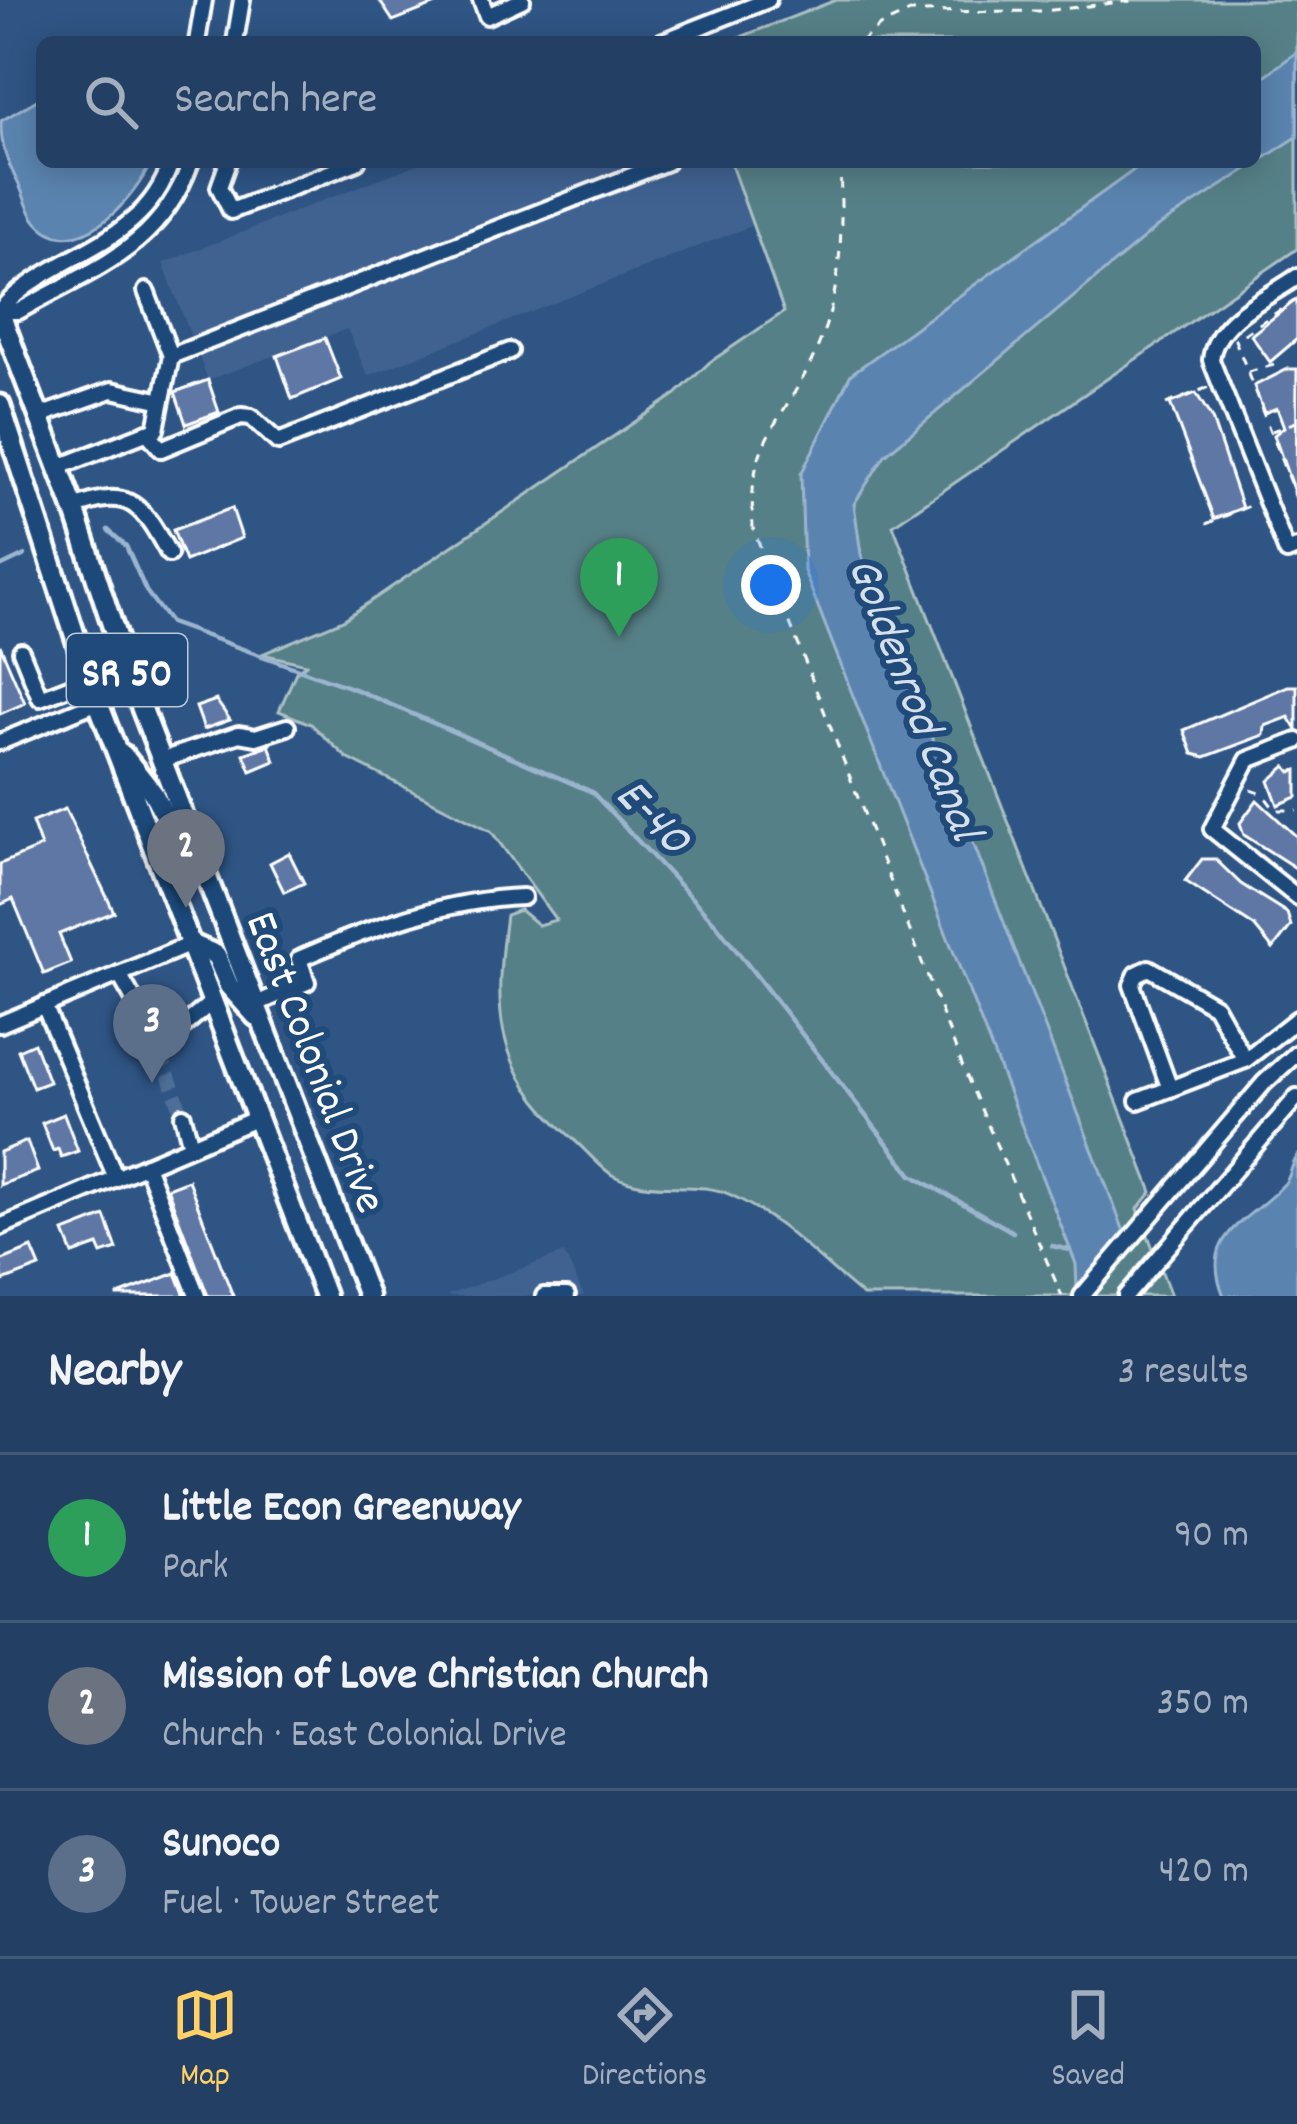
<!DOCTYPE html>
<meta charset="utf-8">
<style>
body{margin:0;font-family:Dekko,sans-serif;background:#2f4b6d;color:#f1f3f6}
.you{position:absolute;left:771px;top:585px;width:42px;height:42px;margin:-30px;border:9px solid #fff;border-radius:50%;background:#1a73e8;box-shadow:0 0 0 18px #1a73e833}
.badge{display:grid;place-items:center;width:78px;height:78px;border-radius:50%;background:#ffd166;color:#fff;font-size:39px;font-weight:700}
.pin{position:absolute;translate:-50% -99px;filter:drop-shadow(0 3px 6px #0008)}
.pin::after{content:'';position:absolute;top:63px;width:42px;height:36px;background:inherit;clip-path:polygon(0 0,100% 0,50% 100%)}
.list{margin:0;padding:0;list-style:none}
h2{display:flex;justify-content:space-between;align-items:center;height:156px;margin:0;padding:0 48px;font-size:51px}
h2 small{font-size:39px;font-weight:400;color:#a3afbf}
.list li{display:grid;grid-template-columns:78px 1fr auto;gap:36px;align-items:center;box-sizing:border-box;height:168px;padding:0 48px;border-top:3px solid #405978}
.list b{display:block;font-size:45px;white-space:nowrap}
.list p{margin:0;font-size:39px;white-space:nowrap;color:#a3afbf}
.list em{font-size:39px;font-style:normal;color:#a3afbf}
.icon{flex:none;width:66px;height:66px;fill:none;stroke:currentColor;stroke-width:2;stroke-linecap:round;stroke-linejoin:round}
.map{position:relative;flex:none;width:1297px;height:1296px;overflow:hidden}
.search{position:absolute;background:#234064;box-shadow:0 6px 30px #0003;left:36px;right:36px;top:36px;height:132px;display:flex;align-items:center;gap:30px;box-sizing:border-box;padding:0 42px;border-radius:18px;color:#a3afbf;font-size:45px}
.sheet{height:660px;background:#234064}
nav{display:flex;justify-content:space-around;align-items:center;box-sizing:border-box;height:168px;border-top:3px solid #405978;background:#234064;font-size:33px;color:#a3afbf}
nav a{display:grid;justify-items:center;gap:6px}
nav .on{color:#ffd166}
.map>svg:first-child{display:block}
.built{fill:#416291}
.green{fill:#578087;stroke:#abc0c3;stroke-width:3}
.water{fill:#5a84af;stroke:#9cb5cf;stroke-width:3}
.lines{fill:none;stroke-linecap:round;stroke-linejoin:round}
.stream{stroke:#9cb5cf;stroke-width:4.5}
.building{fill:#5f77a5;stroke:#fff;stroke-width:3}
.minor-tunnel{stroke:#4e6e97;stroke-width:14;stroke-dasharray:14 7;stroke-linecap:butt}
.minor-casing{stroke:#fff;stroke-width:22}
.highway-casing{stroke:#fff;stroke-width:27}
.path{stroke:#fff;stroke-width:3;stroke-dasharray:9 9;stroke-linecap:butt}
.minor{stroke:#1f4a7a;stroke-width:14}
.highway{stroke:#1f4a7a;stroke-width:18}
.labels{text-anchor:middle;stroke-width:12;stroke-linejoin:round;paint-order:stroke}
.shield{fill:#1f4a7a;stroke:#bcc9d7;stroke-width:3}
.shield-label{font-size:42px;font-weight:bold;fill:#fff}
.street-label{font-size:45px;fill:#fff;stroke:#1f4a7a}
.water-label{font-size:48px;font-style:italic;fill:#d6e0eb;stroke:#1f4a7a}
</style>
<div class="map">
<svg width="1297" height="1296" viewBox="0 0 1297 1296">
<rect width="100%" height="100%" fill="#2f5585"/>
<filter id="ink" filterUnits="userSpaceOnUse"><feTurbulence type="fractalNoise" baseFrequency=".00833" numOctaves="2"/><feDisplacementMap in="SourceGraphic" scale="24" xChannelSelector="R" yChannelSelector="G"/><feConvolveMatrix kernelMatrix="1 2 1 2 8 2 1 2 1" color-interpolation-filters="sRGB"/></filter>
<g filter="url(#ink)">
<!-- built -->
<g class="built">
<polygon points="422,162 730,162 753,225 368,376 347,329 208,380 163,263"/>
<polygon points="564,1253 584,1296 445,1296"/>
</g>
<!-- green -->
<path class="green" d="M836 0H1297V249L893 525 1152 1192 1138 1209 1171 1296H863C821 1262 781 1218 731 1195 697 1179 650 1195 614 1176 600 1168 586 1150 573 1139 494 1069 493 1014 506 915L520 910 538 925 556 920 491 831 347 758 311 724 279 711 296 672 306 664 262 654 343 620 676 394 710 362 784 312 730 162H1255V42H728Z"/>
<!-- water -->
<g class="water">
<polygon points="1297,52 1297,137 1156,228 885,455 854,504 861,554 1125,1234 1077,1290 1076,1264 804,571 801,474 851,374 1145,162 1255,162 1255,83"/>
<path d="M42 97V162H151C136 198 74 269 35 220 28 211 24 195 19 185 8 163 0 147 1 121Z"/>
<path d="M1297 1157V1296H1224C1198 1233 1249 1223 1285 1183 1291 1176 1291 1165 1297 1157Z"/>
</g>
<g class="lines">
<!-- stream -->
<g class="stream">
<polyline points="108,530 126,546 146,591 170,623 357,690 592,792 716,924 912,1175 1013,1232"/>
<polyline points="0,567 25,555"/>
<polyline points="1052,1246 1070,1250"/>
</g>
</g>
<!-- building -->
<g class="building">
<polygon points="379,0 444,0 444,1 393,21"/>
<polygon points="1297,299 1297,339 1270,362 1251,335"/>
<polygon points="325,338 341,379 292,399 277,356"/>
<polygon points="1288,369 1297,369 1296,498 1274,435 1284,427 1277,408 1264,413 1254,386"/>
<polygon points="208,380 219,412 186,424 175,392"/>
<polygon points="1196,393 1212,419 1242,508 1214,519 1170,403"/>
<polygon points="232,508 242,538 185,561 173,530"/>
<polygon points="0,645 25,703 0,714"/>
<polygon points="1288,686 1297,686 1297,730 1289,717 1265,726 1264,735 1253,739 1205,757 1193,754 1184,730"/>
<polygon points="216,700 230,720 204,729 196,707"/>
<polygon points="269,745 275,761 251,771 244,754"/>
<polygon points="1286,766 1291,772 1297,770 1297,797 1278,805 1269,781"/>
<polygon points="1257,800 1297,837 1297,869 1244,835 1240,823"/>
<polygon points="65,809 114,912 59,934 71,963 44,974 13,899 0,905 0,864 41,847 32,822"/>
<polygon points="289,853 304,883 284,892 270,863"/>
<polygon points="1202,859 1215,859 1241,884 1287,913 1291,926 1273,949 1254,926 1185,881"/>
<polygon points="34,1043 49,1082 33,1088 18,1050"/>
<polygon points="64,1114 78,1151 61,1157 58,1149 53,1151 42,1123"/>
<polygon points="27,1141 38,1171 0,1185 0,1152"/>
<polygon points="188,1180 233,1296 208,1296 167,1188"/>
<polygon points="105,1216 117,1249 102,1254 98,1245 73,1254 64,1232"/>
<polygon points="32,1248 40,1267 3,1281 0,1261"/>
<polygon points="176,1273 185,1296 118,1296 118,1295"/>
</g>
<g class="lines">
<!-- minor-tunnel -->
<polyline class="minor-tunnel" points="154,1035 183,1116"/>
<!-- minor casing -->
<g class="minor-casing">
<g id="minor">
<polyline points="481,0 487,16 522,0"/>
<polyline points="197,42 204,0"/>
<polyline points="235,42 242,0"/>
<polyline points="661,42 768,0"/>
<polyline points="228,162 219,187 231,211 357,162"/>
<path d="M1297 277C1266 299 1215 319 1211 360L1287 552 1297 548"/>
<path d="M0 310C53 251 144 247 171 162"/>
<path d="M0 311H19C94 268 160 249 191 162"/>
<polyline points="171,356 667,162"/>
<polyline points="39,416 112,390 158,400"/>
<polyline points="147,432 161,449 241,416 251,417 278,442 510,351"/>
<polyline points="59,467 156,429 171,356 146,291"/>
<path d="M74 508C131 485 143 507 169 554"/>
<polyline points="21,651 40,698 89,679"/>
<polyline points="1297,741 1248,760 1212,829 1297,897"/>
<polyline points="0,742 98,702"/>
<polyline points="162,760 239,734 256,737 287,727"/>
<polyline points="119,974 154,1035"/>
<path d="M256 1004 307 982 299 959C372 927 444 900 523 897"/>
<polyline points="44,1005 116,1178"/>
<polyline points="0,1024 191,944"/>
<polyline points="165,1042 213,1001"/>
<polyline points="1170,1089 1132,985 1137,974 1149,968 1215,1006 1245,1060"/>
<polyline points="1138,1101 1245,1060 1297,1019"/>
<polyline points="183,1116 191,1146"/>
<polyline points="146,1165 197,1296"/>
<polyline points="0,1227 258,1118"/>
<polyline points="544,1296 567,1296"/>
<polyline points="1082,1296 1264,1083 1297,1053"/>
<polyline points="1126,1296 1297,1097"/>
</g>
</g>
<!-- highway casing -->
<g class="highway-casing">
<g id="highway">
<polyline points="0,313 74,508 127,670 368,1296"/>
<polyline points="0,405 89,679 325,1296"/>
<polyline points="123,755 153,793 169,823 188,828"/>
<polyline points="191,944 216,955 229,986 256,1016"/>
</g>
</g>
<!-- path -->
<g class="path">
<polyline points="861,42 881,25 910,12 1044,11 1139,0"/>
<path d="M840 162C842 230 844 287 816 351 782 429 747 433 753 528L964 1070 1062 1296"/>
<polyline points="1274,365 1248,372 1235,340 1297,299"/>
<polyline points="1248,374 1297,501"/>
<polyline points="1166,404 1209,387"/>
<polyline points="1272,431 1296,422 1294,417"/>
<polyline points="1206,524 1254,504"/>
<polyline points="1251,790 1263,794 1275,810 1297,810"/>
</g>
<!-- minor -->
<use href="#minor" class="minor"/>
<!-- highway -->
<use href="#highway" class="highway"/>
</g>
</g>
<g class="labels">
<!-- shield labels -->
<rect class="shield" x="67" y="634" width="120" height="72" rx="9"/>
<g class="shield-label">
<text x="127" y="685">SR 50</text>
</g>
<!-- street labels -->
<g class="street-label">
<text transform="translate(319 1061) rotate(69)" y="16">East Colonial Drive</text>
</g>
<!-- water labels -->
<g class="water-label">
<text transform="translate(918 697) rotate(69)" y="17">Goldenrod Canal</text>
<text transform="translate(656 814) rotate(46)" y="17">E-40</text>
</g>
</g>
</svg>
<div class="you"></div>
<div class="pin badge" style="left:619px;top:637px;background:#2e9e5b">1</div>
<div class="pin badge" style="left:186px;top:908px;background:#6b7280">2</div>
<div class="pin badge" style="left:152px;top:1083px;background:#5c6f8a">3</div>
<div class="search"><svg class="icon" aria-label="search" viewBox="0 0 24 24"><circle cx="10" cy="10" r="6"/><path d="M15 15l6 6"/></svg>Search here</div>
</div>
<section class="sheet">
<h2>Nearby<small>3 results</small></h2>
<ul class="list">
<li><span class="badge" style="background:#2e9e5b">1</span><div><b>Little Econ Greenway</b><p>Park</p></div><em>90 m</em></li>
<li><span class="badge" style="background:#6b7280">2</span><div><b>Mission of Love Christian Church</b><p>Church · East Colonial Drive</p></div><em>350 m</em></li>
<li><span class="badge" style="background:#5c6f8a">3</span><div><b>Sunoco</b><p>Fuel · Tower Street</p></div><em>420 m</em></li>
</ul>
</section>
<nav>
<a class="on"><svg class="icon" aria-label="map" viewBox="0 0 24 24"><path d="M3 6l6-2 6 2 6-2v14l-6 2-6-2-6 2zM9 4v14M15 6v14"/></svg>Map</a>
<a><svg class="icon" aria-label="directions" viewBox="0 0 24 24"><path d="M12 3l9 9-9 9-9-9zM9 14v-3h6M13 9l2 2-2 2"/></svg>Directions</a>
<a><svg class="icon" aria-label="saved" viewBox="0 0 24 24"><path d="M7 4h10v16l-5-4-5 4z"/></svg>Saved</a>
</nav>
